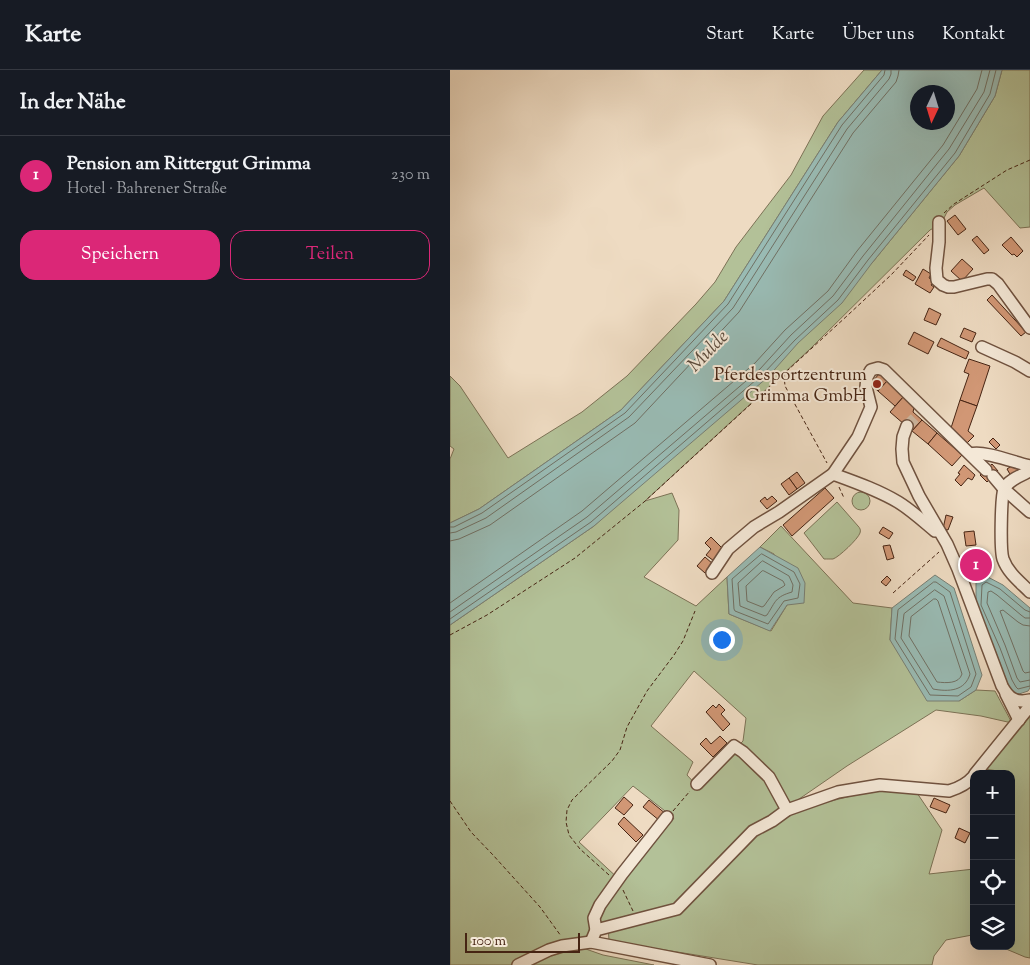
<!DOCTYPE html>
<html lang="de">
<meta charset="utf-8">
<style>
body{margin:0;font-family:"Sorts Mill Goudy",serif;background:#242831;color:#f1f3f6}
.controls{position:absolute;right:15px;bottom:15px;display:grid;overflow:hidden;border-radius:10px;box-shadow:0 5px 20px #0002}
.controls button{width:45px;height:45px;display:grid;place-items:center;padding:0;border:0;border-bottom:1px solid #363941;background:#171b24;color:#f1f3f6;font:25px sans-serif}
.compass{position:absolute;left:460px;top:15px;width:45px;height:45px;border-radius:50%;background:#171b24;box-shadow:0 5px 20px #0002;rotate:184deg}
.scale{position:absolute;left:15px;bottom:12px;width:115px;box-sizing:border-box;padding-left:5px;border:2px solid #462413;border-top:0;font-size:14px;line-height:18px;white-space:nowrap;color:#462413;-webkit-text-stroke:4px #f4e8d7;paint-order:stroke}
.you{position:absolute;left:271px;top:569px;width:18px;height:18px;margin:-12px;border:4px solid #fff;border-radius:50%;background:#1a73e8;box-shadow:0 0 0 8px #1a73e833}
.badge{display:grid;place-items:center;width:32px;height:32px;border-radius:50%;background:#db2777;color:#fff;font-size:16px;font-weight:700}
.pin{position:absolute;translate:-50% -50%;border:2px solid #fff;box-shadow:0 1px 5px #0006}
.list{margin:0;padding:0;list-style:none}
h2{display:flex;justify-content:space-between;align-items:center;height:65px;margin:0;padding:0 20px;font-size:21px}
h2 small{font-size:16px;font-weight:400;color:#9ea1a6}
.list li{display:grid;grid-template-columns:32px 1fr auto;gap:15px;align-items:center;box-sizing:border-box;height:80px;padding:0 20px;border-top:1px solid #363941}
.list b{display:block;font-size:19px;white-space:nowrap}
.list p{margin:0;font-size:16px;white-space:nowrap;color:#9ea1a6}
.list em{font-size:16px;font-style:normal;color:#9ea1a6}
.actions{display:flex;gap:10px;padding:15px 20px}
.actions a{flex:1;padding:11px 0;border:1px solid #db2777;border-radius:15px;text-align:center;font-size:18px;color:#db2777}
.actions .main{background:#db2777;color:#fff}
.icon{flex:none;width:28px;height:28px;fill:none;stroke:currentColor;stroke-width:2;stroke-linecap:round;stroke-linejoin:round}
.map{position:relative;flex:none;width:580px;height:895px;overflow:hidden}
header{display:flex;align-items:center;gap:30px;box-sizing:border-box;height:70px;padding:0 25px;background:#171b24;border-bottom:1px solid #363941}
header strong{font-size:24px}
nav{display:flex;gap:28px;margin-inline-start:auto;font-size:18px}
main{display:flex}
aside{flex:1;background:#171b24}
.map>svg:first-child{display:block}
.green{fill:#b3c198;stroke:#7c7256;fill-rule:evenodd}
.water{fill:#99bbb4;stroke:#787f74;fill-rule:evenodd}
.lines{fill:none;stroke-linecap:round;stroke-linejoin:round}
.shore{stroke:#707064;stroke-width:1}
.building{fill:#d19775;stroke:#462413}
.minor-tunnel{stroke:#ccb69f;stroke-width:11;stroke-dasharray:11 5.5;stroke-linecap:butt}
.minor-casing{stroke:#70523f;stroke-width:14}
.path{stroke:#462413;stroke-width:1;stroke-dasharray:4 2.5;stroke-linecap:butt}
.minor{stroke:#f4e8d7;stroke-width:11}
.poi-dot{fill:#8f2418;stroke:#f4e8d7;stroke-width:2}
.labels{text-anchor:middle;stroke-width:4;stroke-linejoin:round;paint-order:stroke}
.poi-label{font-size:18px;fill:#462413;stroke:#f4e8d7;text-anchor:end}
.water-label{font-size:19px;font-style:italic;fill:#5b4a3b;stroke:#f4e8d7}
</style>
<header>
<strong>Karte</strong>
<nav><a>Start</a><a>Karte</a><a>Über uns</a><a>Kontakt</a></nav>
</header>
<main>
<aside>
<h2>In der Nähe<small></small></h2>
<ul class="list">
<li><span class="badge">1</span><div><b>Pension am Rittergut Grimma</b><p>Hotel · Bahrener Straße</p></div><em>230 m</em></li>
</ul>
<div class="actions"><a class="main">Speichern</a><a>Teilen</a></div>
</aside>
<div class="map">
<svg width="580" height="895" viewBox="0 0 580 895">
<rect width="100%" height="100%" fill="#eedbc2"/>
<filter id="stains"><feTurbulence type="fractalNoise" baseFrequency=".004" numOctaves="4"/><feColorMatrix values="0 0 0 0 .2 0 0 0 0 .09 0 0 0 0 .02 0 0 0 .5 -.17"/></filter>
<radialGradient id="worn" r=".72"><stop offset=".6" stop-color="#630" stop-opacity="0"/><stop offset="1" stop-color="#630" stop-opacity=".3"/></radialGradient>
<!-- green -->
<g class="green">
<polygon points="414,0 432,0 388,52 274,231 171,340 29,439 0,453 0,389 4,379 0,376 0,306 10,316 58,388 132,342 177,306 246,234 265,212 286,177 341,105 373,46"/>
<path d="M552 0H580V157L570 158 534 118 505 135 497 142 491 154 480 160 359 280 195 431 222 423 229 440 228 470 194 507 246 536 277 507 279 544 321 561 337 535 324 484 310 477 331 456 403 533 442 538 440 570 509 631 526 620 545 621 562 653 531 646 486 640 397 696 323 747 350 739 428 719 467 723 492 760 479 804 524 799V866L522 865 496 870 484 886 482 895H308L159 871 158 854 141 858 137 867 75 888 62 895H0V555L144 456 422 193 509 86 545 26ZM244 601 296 648 293 671 248 717 237 705 243 692 201 656ZM183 716 224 748 171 811 129 772Z"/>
<circle cx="411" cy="431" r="9"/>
<path d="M387 432 408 456C410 458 411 460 410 463 408 469 389 487 383 489 380 489 378 489 374 489L354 463Z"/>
<polygon points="580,641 580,888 575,887 549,876 561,876 561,704 550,704 548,701 535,699 562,667"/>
<polygon points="130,877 153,885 204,895 76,895 112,880"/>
</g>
<!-- water -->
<g class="water">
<path d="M432 0H552L545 26 509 86 422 193 392 233 348 273 318 307 144 456 0 555V453L29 439 171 340 274 231 388 52ZM498 22V52H468V22Z"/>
<polygon points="310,477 348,498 355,513 354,533 337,535 320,561 279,544 277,507"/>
<polygon points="485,505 504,518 532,605 526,620 509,631 477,631 440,570 442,538"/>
<polygon points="534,505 553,515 580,538 580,618 578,621 569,624 562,622 557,612 545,580 526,535 526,513"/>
</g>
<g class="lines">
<!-- shore -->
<g class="shore">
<polyline points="0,457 4,457 32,443 175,343 278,234 392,55 434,5 435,0"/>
<polyline points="0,463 6,462 36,448 179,347 283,238 397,59 439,9 441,4 441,0"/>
<polyline points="0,471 9,469 40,455 185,353 289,242 403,63 446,12 448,6 449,0"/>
<polygon points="312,484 344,502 350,514 348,528 334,531 318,554 285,541 284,539 282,509 310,485"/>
<path d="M313 491 339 506 343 515 342 522C325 527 326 531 317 545L315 546 290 536 288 513 311 492Z"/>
<polygon points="314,501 333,511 335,515 334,516 324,522 314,536 312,537 297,531 296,516 312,501"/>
<polygon points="484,512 486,512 500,522 526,604 521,617 508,626 480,625 445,569 448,540"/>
<path d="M485 520 494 526 520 604C515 621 499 622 483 619L451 568 454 544Z"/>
<path d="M484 529H486L488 531 512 604C509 614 496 613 487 612L459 566 461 547Z"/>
<polyline points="0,533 132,441 305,293 335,260 378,221 407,181 493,75 527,19 532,0"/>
<polyline points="0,542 137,447 310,299 341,265 383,226 413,186 499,79 534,22 540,0"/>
<polyline points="580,542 575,540 550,519 536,512 532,515 531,535 550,578 562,610 566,617 568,619 580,616"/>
<polyline points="580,548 575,548 571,545 547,525 541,521 538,522 537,533 555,575 567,608 570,612 580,610"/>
<polyline points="0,549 141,452 314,303 345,270 388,230 418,190 505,83 540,24 546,0"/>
<polyline points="580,556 573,555 568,552 553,540 550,541 573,601 575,603 580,602"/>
</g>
</g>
<!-- building -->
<g class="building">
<polygon points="505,145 516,159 508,165 497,151"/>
<polygon points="527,166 539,180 534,184 522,170"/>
<polygon points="561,167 573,181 567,187 564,184 562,185 552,175"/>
<polygon points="512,189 523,199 512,211 501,201"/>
<polygon points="473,199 481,204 479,208 484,211 481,215 484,217 480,223 465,214"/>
<polygon points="456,200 466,207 463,211 453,205"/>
<polygon points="542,225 576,262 571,266 537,230"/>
<polygon points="479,238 491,244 486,255 474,250"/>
<polygon points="514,258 526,263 522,272 510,267"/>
<polygon points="464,262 484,272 478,284 458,274"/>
<polygon points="491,268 519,282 516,289 487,276"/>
<polygon points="519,289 540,296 527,336 510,330 519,304 514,302"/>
<polygon points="430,303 438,310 428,321 420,314"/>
<polygon points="438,310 455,325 445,336 428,321"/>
<polygon points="455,325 465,334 463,337 464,338 463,342 472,350 462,361 440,342"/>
<polygon points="510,330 527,336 518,361 524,366 516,374 501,358"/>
<polygon points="472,350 487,363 478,374 462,361"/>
<polygon points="487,363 512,385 502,396 478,374"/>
<polygon points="543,368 550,375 546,379 539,372"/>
<polygon points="542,394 548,401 537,412 530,405"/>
<polygon points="514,395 525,405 522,410 518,408 511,416 505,410 510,404 508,403"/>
<polygon points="563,395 577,399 561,406 557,399"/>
<polygon points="347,402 355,413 347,419 339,408"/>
<polygon points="339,408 347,419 339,425 331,414"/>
<polygon points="375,418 384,428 342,466 333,455"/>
<polygon points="322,426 327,431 317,439 310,431 315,427 317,430"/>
<polygon points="496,445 503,447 498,460 493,459"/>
<polygon points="433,457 443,463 439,469 429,463"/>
<polygon points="524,461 526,475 516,476 514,462"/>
<polygon points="261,467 274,480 264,491 256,485 261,479 255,473"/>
<polygon points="440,475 444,488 437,490 433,476"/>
<polygon points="530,486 533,500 522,503 519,489"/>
<polygon points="255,487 263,494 255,503 247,496"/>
<polygon points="437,506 441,510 436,516 431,512"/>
<polygon points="269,634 275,640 271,644 280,654 273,661 256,642 263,635 266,638"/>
<polygon points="270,666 277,673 263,687 250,674 256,668 261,674"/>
<polygon points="174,727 183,735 174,745 165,738"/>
<polygon points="484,728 500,735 496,743 480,737"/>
<polygon points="199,730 216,744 210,751 193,737"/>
<polygon points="174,747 193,765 186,772 168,754"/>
<polygon points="509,758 520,763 515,773 505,768"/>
</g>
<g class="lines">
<!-- minor-tunnel -->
<polyline class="minor-tunnel" points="457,356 467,346"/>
<!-- minor casing -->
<g class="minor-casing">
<g id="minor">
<polyline points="489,152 489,172 486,198 487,210 493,215 498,217 504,217 537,209 542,209 548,214 580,258"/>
<polyline points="532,277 565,292 580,301"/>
<path d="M457 356 453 367 452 379 453 392 469 426 497 474 508 499 552 616C559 629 566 633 580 630"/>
<path d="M521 384C533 380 566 393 580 396"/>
<path d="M580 401C572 405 558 410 554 419 551 427 550 480 553 489 558 503 570 512 580 522"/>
<path d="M383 404C405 412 428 420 448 432 461 440 473 451 485 461"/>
<polyline points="543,406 554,419 580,442"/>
<polyline points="262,503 278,479 304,457 329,442 383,404 408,367 421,337 416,317 417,307 421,300 428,298 434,300 536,400"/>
<polyline points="556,624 569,650"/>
<polyline points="525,704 580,636"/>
<polyline points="247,714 284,676 293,682 319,707 337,740"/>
<polyline points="146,860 144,848 150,835 172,804 217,747"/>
<path d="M141 872 146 860 227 839 303 761 322 751 337 740 388 722 430 715 499 721C509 718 517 714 524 706"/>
<polyline points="68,895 99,880 112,876 141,872 260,895"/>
</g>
</g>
<!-- path -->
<g class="path">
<polyline points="494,143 504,134 557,100 580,90"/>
<polyline points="334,304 335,316 377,393"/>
<polyline points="389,417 394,428"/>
<polyline points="443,523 489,482"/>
<polyline points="0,565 37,545 125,488 194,432 398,245 441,205 479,165"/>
<polyline points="0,731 21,762 43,785 90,837 111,866"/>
<polyline points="223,741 240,721"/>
<polyline points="159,805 130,779 119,765 116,752 117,740 122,730 162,691 170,680 177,657 197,621 224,585 233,571 245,541"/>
<polyline points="173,820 183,841"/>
</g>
<!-- minor -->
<use href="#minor" class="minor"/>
</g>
<!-- markers -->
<circle class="poi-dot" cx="427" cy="314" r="5"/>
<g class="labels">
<!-- poi labels -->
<g class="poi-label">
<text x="417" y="310">Pferdesportzentrum<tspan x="417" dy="21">Grimma GmbH</tspan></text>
</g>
<!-- water labels -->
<g class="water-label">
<text transform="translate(257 280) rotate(-46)" y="7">Mulde</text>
</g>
</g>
<rect width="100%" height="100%" filter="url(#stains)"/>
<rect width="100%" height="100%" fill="url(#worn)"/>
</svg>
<div class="controls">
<button>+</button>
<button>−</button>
<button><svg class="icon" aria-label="locate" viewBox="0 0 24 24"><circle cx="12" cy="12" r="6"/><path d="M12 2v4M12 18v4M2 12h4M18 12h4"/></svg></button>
<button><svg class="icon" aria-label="layers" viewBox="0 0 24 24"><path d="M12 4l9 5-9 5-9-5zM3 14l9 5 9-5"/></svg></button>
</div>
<svg class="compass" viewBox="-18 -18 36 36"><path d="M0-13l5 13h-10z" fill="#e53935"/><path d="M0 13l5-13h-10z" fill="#9ea1a6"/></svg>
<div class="scale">100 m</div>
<div class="you"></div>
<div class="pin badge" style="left:526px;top:495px">1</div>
</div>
</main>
